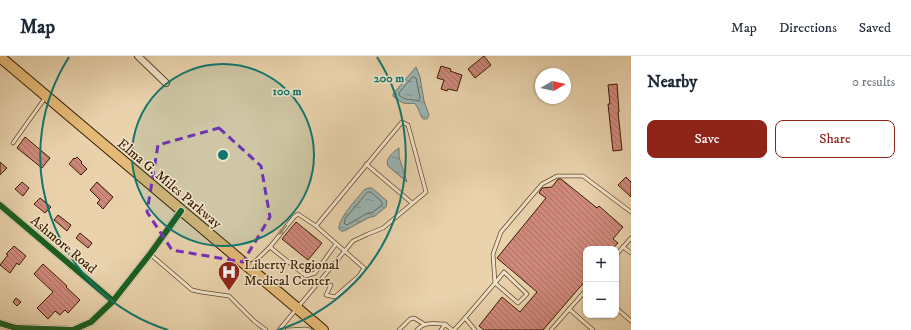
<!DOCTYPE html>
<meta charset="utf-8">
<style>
body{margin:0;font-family:"IM FELL DW Pica",serif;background:#f6f6f7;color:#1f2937}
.controls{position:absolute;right:12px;bottom:12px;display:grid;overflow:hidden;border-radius:8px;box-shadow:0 1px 3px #0004}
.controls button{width:36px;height:36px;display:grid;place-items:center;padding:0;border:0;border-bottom:1px solid #e0e1e3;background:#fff;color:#1f2937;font:20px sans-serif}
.compass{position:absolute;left:535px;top:12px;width:36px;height:36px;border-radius:50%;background:#fff;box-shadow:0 1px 3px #0004;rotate:81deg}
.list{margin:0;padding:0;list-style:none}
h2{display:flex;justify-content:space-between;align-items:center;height:52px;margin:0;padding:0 16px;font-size:17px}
h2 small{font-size:13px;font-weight:400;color:#747a83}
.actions{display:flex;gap:8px;padding:12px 16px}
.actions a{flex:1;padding:9px 0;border:1px solid #8f2418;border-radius:8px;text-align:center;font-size:14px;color:#8f2418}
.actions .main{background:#8f2418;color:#fff}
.map{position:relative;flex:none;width:631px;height:274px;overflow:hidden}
header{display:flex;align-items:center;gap:24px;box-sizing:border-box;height:56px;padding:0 20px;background:#fff;border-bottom:1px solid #e0e1e3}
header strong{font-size:19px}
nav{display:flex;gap:22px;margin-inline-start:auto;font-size:14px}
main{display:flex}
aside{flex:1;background:#fff}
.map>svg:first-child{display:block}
.water{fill:url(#water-ripples);stroke:#73786c}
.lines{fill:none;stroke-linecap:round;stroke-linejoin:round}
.shore{stroke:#69685a;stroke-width:1}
.building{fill:url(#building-back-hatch);stroke:#381c01}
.lane-casing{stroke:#644a2c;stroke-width:4.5}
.street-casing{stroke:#644a2c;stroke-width:8}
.primary-casing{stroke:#381c01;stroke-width:12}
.lane{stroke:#f1e2c9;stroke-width:3}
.street{stroke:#f1e2c9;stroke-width:6}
.primary{stroke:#e4b976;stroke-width:10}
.cycleway-casing{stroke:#f1e2c9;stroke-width:8}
.cycleway{stroke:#1b5e20;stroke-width:6}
.oneway{fill:#9e896f}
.marked{fill:none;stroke:#7b2cbf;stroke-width:3;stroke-dasharray:8 5;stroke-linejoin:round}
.ring{fill:none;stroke:#0f766e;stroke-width:2}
.labels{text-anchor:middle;stroke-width:3;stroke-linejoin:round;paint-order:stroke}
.street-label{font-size:14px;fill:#381c01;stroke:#f1e2c9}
.poi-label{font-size:14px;fill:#381c01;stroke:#f1e2c9;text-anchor:start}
.centre{fill:#0f766e;stroke:#f1e2c9;stroke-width:2}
.ring-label{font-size:12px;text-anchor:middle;font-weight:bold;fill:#0f766e;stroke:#f1e2c9;stroke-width:3;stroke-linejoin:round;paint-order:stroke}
</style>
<header>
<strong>Map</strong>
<nav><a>Map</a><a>Directions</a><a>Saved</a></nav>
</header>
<main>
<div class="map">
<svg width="631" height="274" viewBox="0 0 631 274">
<defs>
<pattern id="water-ripples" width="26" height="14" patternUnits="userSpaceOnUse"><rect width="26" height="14" fill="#9ab5b3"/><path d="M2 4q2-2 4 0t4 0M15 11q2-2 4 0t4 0" fill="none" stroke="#7f928f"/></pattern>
<pattern id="building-back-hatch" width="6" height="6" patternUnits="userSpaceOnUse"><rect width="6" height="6" fill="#cf897c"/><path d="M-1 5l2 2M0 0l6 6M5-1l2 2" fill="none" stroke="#a96f63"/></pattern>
</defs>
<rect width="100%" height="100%" fill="#e9d2ac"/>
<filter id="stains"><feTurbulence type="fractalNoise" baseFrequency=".005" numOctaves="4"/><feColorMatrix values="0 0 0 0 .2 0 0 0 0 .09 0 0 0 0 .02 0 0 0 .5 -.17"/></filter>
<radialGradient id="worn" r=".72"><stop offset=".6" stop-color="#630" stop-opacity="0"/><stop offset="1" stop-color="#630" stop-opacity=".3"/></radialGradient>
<!-- water -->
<g class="water">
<path d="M416 11 420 21 424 45 429 59 427 63H423C419 58 419 51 414 47 404 49 400 46 393 40V38Z"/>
<path d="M399 92V101L407 126 388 110 387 105C390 99 393 96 399 92Z"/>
<path d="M368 132H372L387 145 386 151 375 160 368 162 344 175H341L339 173C338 162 357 143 364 134Z"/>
</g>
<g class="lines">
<!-- shore -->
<g class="shore">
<path d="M413 21H415L416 22 420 42 418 45C410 42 407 46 399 39V37Z"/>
<polygon points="368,136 371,136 382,146 382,149 373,156 366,158 347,169 345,168 344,167 345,163"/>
</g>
</g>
<!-- building -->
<g class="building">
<polygon points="484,0 491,9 475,22 468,13"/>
<polygon points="441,10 451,13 450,15 462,19 457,35 448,33 447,35 441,33 444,24 437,22"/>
<polygon points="617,28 619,56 618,56 622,94 613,95 608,48 610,48 608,29"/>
<polygon points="25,81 50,102 42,112 17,92"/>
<polygon points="77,101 82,106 81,107 87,113 81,119 69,108 74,102 75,103"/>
<polygon points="0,106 7,112 0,119"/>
<polygon points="626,121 631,126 631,141 618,129"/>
<polygon points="558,123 561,123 597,152 599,150 623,171 613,183 618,187 612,193 586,193 586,224 543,274 484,274 479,270 502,241 520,256 537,236 497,202 546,142 539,137 542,132 552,131"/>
<polygon points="22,126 29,132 23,140 15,133"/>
<polygon points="97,126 113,141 103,153 97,147 100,144 90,134"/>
<polygon points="40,142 51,151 45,157 34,148"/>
<polygon points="58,159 71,169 67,175 54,164"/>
<polygon points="296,166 322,187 308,204 282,183"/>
<polygon points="80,177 92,187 88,192 76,182"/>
<polygon points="14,190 26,200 19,209 17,207 10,217 0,209 8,199 6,198"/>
<polygon points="43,208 67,230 66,231 80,244 68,257 65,254 60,259 55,255 48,263 37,252 53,236 34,218"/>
<polygon points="16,242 21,246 17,250 13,246"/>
</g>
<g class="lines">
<!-- lane casing -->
<g class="lane-casing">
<g id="lane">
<polyline points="13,87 45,42"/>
<polyline points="366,108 412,147"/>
<polyline points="270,191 306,220 315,217 336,188"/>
<polyline points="623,191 631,197"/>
<polyline points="150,198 192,234 201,236 229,240 254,265 266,274"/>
<polyline points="616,199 631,182"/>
<polyline points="250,210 270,191 294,161 298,158 316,170 364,212 359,220 335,241 326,239 331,229"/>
<polygon points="504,216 527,238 518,247 495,227"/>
<polyline points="616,252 631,265"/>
<polyline points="569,253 593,274"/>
<polyline points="279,274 353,185 368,178 383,172 426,136 408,69 402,66 316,170"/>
<polyline points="287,274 305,273 310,274"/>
<polyline points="399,274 410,263 414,262 424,268"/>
<path d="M417 274C425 265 434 268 445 268"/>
<polyline points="441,274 445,268 452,274"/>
<polyline points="454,274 465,262"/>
<polyline points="475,274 465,262 495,227 493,198 501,176 542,128 557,120 583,120 631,156"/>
<polyline points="551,274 586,234"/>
</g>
</g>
<!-- street casing -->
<g class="street-casing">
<g id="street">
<polyline points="138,0 166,27"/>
<polyline points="0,149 113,245"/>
<polyline points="0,267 16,272 73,274 91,266 113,245 150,198 181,155"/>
</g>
</g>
<!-- primary casing -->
<g class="primary-casing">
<polyline id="primary" points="0,1 323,274"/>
</g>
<!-- lane -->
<use href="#lane" class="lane"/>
<!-- street -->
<use href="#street" class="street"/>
<!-- primary -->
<use href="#primary" class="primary"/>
<!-- cycleway casing -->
<g class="cycleway-casing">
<g id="cycleway">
<polyline points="0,149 113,245"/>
<polyline points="0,267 16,272 73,274 91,266 113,245 150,198 181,155"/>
</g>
</g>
<!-- cycleway -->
<use href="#cycleway" class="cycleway"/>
</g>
<!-- one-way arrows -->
<defs><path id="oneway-solid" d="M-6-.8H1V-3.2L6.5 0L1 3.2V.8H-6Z"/></defs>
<use class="oneway" href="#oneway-solid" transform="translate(283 174) rotate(129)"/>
<!-- marked area -->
<path class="marked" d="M219 72 261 110 270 161 243 206 172 194 147 156 158 89Z"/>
<!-- distance rings -->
<circle cx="223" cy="99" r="91" fill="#0f766e" fill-opacity=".12"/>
<g class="ring">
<circle cx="223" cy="99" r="91"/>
<path d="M168 274A183 183 0 0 1 69 1M377 1A183 183 0 0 1 278 274"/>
</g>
<!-- icons -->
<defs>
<g id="hospital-pin" transform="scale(1.15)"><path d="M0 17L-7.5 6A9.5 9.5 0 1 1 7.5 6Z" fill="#8f2418" stroke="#f1e2c9"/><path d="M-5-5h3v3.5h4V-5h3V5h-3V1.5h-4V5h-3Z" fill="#fff"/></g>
</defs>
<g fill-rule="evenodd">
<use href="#hospital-pin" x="229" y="216"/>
</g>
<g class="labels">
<!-- street labels -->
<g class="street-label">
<text transform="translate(170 127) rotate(40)" y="5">Elma G. Miles Parkway</text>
<text transform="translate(64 188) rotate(40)" y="5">Ashmore Road</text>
</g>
<!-- poi labels -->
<g class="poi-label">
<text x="244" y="213">Liberty Regional<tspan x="244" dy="16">Medical Center</tspan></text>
</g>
</g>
<circle cx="223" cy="99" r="6" class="centre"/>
<g class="ring-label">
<text x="389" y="26">200 m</text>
<text x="287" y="39">100 m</text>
</g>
<rect width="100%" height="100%" filter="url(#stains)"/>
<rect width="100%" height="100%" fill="url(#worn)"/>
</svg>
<div class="controls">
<button>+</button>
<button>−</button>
</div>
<svg class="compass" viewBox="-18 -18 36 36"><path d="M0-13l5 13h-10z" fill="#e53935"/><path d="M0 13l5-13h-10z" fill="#747a83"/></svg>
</div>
<aside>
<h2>Nearby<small>0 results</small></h2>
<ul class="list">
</ul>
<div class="actions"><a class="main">Save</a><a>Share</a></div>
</aside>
</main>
